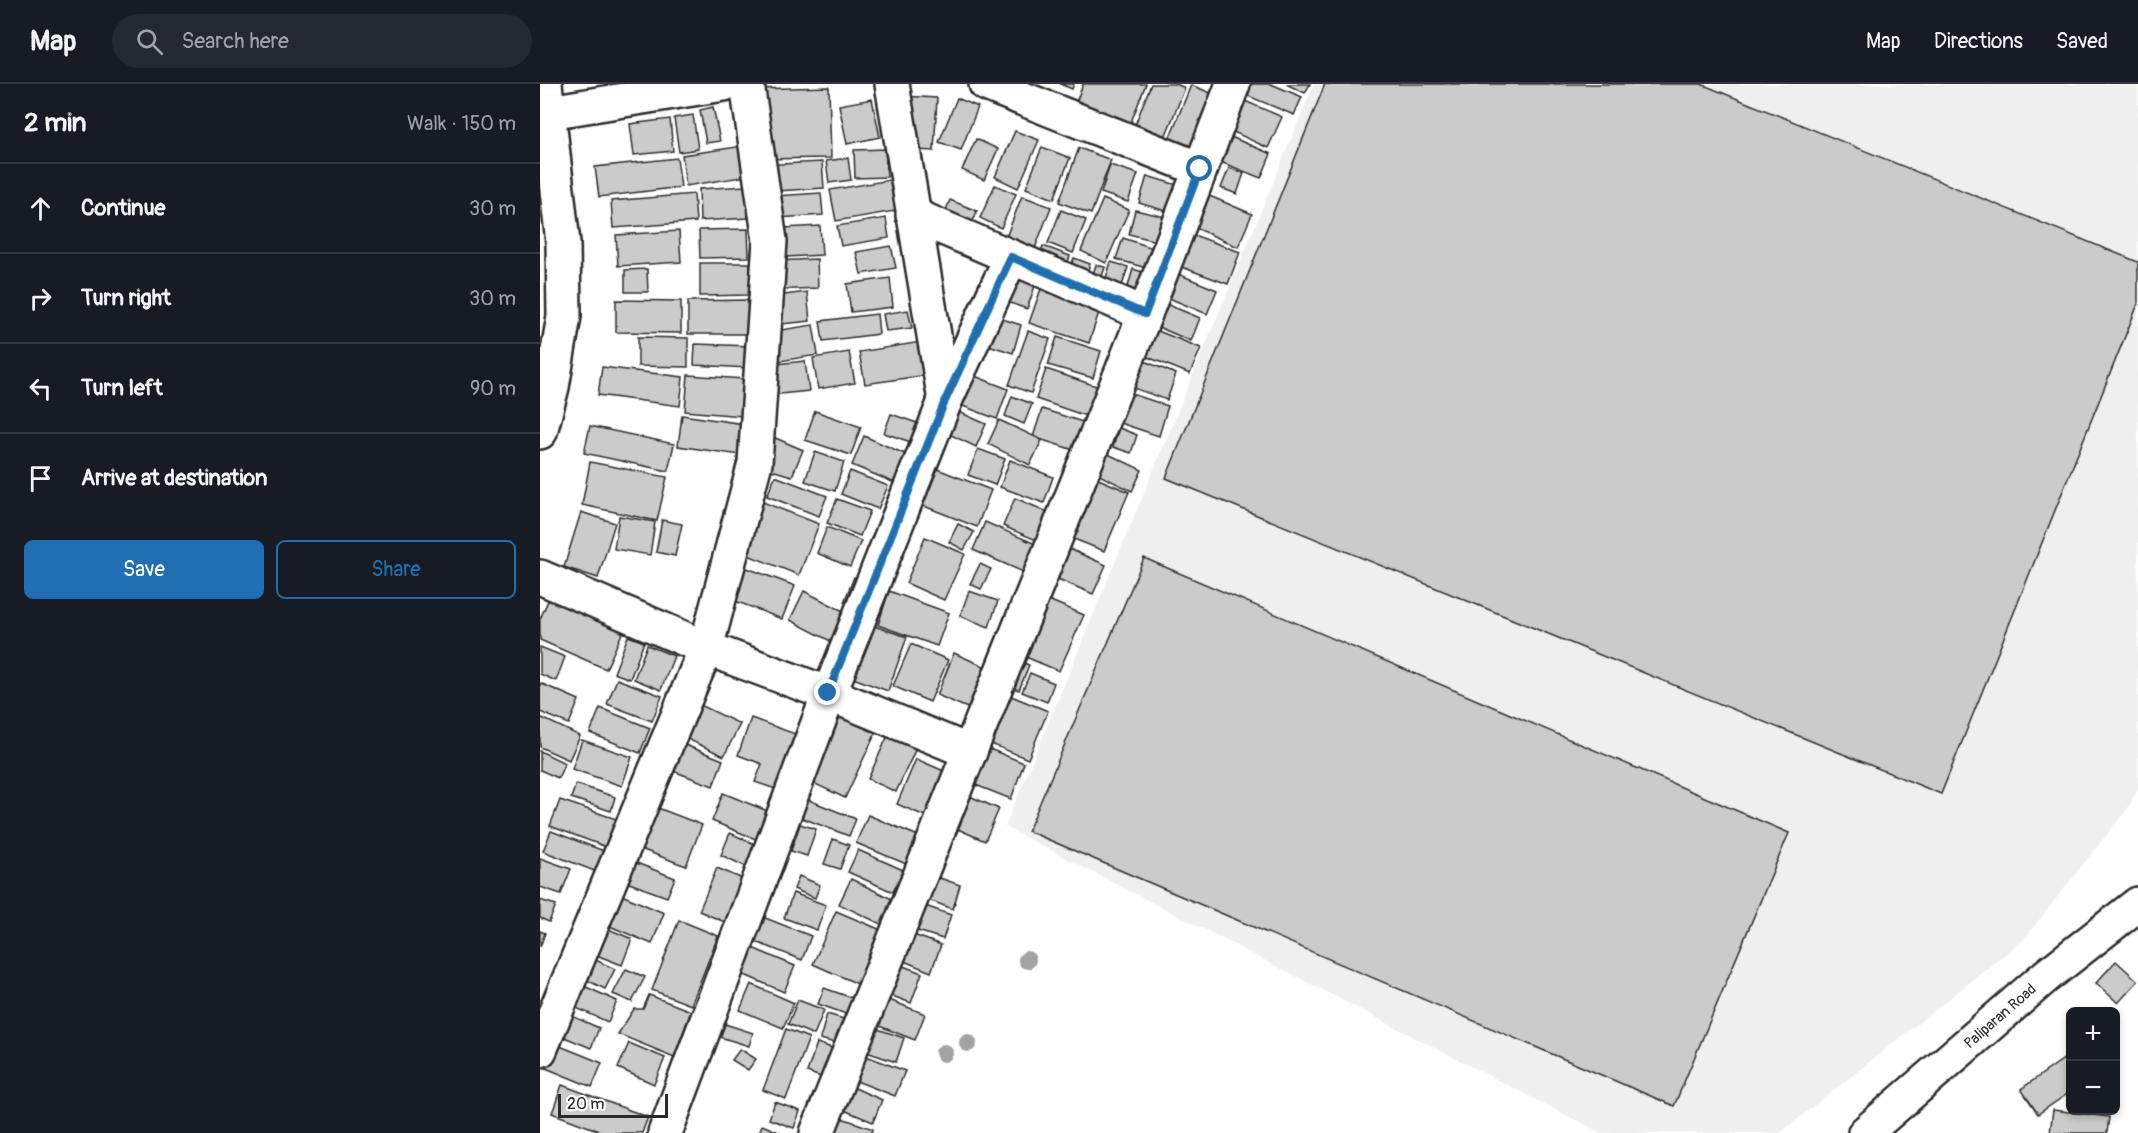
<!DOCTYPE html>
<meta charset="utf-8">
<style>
body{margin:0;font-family:Pangolin,sans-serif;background:#242831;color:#f1f3f6}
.controls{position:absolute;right:18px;bottom:18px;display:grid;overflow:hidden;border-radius:9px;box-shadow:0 3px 9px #0003}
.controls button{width:54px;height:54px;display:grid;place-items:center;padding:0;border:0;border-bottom:2px solid #363941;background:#171b24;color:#f1f3f6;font:30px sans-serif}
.scale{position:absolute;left:18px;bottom:15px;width:110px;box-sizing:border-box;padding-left:6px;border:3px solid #2b2b2b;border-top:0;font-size:16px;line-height:21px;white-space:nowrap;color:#2b2b2b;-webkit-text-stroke:4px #fff;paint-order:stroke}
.stop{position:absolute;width:18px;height:18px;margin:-14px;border:4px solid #1f6fb2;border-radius:50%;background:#fff}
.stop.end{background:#1f6fb2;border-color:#fff;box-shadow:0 2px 6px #0008}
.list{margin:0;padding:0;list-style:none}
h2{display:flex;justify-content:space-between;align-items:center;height:78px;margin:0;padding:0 24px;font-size:26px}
h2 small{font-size:20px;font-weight:400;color:#9ea1a6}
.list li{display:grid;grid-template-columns:39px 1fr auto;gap:18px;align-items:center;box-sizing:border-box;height:90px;padding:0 24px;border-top:2px solid #363941}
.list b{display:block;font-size:22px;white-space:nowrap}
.list em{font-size:20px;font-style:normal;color:#9ea1a6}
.actions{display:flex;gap:12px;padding:18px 24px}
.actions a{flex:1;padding:14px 0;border:2px solid #1f6fb2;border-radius:9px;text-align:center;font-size:21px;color:#1f6fb2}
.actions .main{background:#1f6fb2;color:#fff}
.icon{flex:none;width:33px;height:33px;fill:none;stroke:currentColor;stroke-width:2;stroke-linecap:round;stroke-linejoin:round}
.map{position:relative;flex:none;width:1598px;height:1049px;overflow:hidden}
header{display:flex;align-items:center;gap:36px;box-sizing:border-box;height:84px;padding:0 30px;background:#171b24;border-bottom:2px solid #363941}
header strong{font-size:28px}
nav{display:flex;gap:33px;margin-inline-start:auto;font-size:21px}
.search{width:420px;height:54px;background:#242831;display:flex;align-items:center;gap:15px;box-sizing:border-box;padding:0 21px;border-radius:33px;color:#9ea1a6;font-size:22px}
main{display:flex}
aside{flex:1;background:#171b24}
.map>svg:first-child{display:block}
.built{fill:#efefef}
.building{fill:#cbcbcb;stroke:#2b2b2b;stroke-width:1.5}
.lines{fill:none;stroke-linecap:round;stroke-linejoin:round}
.street-casing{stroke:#2b2b2b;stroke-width:38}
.secondary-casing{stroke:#2b2b2b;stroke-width:38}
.primary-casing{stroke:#2b2b2b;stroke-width:38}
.street{stroke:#fff;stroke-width:33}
.secondary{stroke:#fff;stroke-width:33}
.primary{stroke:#fff;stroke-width:33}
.tree{fill:#a3a3a3}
.route{stroke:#1f6fb2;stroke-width:8}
.labels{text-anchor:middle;stroke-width:4.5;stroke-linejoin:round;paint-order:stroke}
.street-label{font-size:15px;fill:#2b2b2b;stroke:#fff}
</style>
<header>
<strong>Map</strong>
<div class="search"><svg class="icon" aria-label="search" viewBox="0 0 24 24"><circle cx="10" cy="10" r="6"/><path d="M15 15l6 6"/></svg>Search here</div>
<nav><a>Map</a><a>Directions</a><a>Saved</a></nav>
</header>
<main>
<aside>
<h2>2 min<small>Walk · 150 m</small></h2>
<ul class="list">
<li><svg class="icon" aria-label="ahead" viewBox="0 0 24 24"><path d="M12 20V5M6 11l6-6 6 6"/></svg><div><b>Continue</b></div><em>30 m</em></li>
<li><svg class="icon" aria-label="right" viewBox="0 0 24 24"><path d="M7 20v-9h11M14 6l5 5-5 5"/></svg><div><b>Turn right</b></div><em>30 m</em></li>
<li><svg class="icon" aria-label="left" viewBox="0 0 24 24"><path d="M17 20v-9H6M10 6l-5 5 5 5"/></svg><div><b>Turn left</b></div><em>90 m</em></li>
<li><svg class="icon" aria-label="arrive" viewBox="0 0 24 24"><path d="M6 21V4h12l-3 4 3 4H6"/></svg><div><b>Arrive at destination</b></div></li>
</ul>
<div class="actions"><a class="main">Save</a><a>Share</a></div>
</aside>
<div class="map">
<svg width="1598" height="1049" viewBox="0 0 1598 1049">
<rect width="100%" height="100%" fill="#fff"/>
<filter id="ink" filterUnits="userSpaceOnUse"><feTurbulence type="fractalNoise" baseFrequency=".0167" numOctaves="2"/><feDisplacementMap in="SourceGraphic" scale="12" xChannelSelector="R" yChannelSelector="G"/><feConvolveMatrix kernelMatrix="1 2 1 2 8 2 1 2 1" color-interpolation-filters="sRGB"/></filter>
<g filter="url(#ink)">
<!-- built -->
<polygon class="built" points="774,0 1598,0 1598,704 1588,724 1483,856 1240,1049 1061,1049 465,743"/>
<!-- building -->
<g class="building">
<polygon points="520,0 534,0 532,5"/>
<polygon points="543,0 606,0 589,43 535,21"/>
<polygon points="611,0 636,0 645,4 623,58 593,46"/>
<polygon points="697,0 731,0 762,13 754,31 694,6"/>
<polygon points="746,0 770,0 765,9"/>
<polygon points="785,0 1161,0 1598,178 1598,220 1401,710 626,394"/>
<polygon points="651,1 683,14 660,73 627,60"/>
<polygon points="289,3 291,74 214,75 212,5"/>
<polygon points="362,12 397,14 394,67 359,65"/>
<polygon points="417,14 438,23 421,66 399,58"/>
<polygon points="698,14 742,33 728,64 685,44"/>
<polygon points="332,15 340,53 307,60 299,21"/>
<polygon points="173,23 180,57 166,59 160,26"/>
<polygon points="153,31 158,65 139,68 134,34"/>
<polygon points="130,35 133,67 94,71 90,40"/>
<polygon points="475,47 499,56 478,104 455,93"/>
<polygon points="684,50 731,70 721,94 673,75"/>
<polygon points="436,55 458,65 444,96 422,86"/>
<polygon points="204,62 208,92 146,102 142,71"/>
<polygon points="502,63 530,74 514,115 486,104"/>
<polygon points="539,64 571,76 551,130 519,118"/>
<polygon points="345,65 347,93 315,94 314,66"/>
<polygon points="137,74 141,103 59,113 55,83"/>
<polygon points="308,74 311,96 289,99 286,77"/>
<polygon points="282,78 284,104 221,108 220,81"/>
<polygon points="570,81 598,90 588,118 561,109"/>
<polygon points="689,84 704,89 697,110 681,104"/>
<polygon points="607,92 644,103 636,130 599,119"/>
<polygon points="350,96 355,127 296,137 290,106"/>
<polygon points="455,101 476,110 461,144 440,134"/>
<polygon points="206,102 208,134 160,137 159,105"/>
<polygon points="660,108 712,130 698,163 647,140"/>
<polygon points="281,109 283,131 222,135 220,113"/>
<polygon points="154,110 156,138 73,144 71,117"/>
<polygon points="482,112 511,123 492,172 463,161"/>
<polygon points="563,115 589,126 566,179 541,167"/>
<polygon points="410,116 437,127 423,162 396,151"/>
<polygon points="521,126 546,136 533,169 508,159"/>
<polygon points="595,126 626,133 620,158 589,150"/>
<polygon points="346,134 349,154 301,162 297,142"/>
<polygon points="280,142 282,171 228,174 226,145"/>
<polygon points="208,145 209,173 160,174 159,146"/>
<polygon points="139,147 141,178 78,182 76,151"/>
<polygon points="651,150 700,168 688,200 639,182"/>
<polygon points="583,154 622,167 616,187 576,175"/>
<polygon points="351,162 356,184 321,190 316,168"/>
<polygon points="503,162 530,172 522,197 494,186"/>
<polygon points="534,174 550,180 542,203 525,197"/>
<polygon points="277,175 278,204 235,206 234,177"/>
<polygon points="571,178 588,183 581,205 564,200"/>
<polygon points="160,179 210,179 211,211 160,212"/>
<polygon points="556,181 565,183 560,199 551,196"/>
<polygon points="107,185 108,208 85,208 85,186"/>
<polygon points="593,185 615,192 610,212 587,206"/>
<polygon points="626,185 677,206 667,230 617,209"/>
<polygon points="465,188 496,199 487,225 456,214"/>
<polygon points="350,194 353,223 311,228 307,200"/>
<polygon points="502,202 561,222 549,259 489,239"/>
<polygon points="267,208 270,237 232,241 229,213"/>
<polygon points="614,215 660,234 651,257 604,237"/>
<polygon points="76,216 141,217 141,249 76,248"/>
<polygon points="210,216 210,250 148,250 148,217"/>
<polygon points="368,226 372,244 346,247 343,230"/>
<polygon points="337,230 339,250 283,257 280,237"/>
<polygon points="447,230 481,241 473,269 439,258"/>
<polygon points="600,240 661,264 650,290 590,266"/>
<polygon points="273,241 278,271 233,278 228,248"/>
<polygon points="488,247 510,255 491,309 469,301"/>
<polygon points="98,253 148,254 148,283 98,282"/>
<polygon points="517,253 561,267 553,294 508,281"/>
<polygon points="381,258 387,291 325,300 319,268"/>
<polygon points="155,260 211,262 209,284 154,281"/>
<polygon points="309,268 315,299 278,305 273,274"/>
<polygon points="265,277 269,307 230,311 226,281"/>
<polygon points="604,277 636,290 627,316 594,304"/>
<polygon points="62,283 143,293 140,322 58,311"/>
<polygon points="506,285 568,306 558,336 496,315"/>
<polygon points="427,289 468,305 457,335 415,319"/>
<polygon points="148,291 204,295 202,332 145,327"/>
<polygon points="586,308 628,322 619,352 577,338"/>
<polygon points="472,312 492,320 484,340 465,332"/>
<polygon points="502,325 552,341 543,369 493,353"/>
<polygon points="275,327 321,343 311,371 265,356"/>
<polygon points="419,328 446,340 436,363 409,350"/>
<polygon points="351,330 377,339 371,358 344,349"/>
<polygon points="142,331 204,340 200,371 138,362"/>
<polygon points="459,336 502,356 490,381 448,360"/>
<polygon points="50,342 134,360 128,387 44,369"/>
<polygon points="579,344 597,351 591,369 573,363"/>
<polygon points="217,346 263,366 252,392 214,381"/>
<polygon points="324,352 374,374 362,402 312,381"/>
<polygon points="438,365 465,375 455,401 428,391"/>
<polygon points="275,368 304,378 295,407 265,397"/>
<polygon points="566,369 602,386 592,407 557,390"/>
<polygon points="470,376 513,393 504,419 460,403"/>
<polygon points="50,378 127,393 117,437 42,421"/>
<polygon points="392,383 451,406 437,443 379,420"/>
<polygon points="310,387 348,402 338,425 301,410"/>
<polygon points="549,391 589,408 564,467 524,451"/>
<polygon points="235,392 287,412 279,432 227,412"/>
<polygon points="475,414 517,432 506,460 463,442"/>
<polygon points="215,415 279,440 259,491 195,466"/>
<polygon points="297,415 330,427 320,452 287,439"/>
<polygon points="41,428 75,439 58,494 24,483"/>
<polygon points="79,432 115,438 110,471 74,465"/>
<polygon points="122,436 142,440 135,472 116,468"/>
<polygon points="445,438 500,462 488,490 433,466"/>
<polygon points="418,440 434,448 424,466 409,458"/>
<polygon points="287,443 321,457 310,483 277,469"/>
<polygon points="385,453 425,470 404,516 366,499"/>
<polygon points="518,460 566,481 553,510 506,490"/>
<polygon points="604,474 1249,749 1134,1022 488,747"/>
<polygon points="194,479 255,502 242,535 182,512"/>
<polygon points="440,480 451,485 441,505 430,500"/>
<polygon points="314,493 328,498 319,524 304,518"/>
<polygon points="264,507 313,532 298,561 250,536"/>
<polygon points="349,507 409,529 397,562 338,541"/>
<polygon points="429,507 458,517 449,543 420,532"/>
<polygon points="10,512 84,545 66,585 0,556 0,535"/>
<polygon points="499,512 544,531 519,587 474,568"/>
<polygon points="331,541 367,553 348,607 313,594"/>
<polygon points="88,552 104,558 90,595 74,589"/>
<polygon points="371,560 408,576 390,618 353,602"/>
<polygon points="107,561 134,572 121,606 94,595"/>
<polygon points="0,563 25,573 16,597 0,590"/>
<polygon points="414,569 457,588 439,629 397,611"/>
<polygon points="474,576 489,581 479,606 465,601"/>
<polygon points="490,589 514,599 507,618 482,608"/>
<polygon points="77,595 122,612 112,637 67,620"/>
<polygon points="0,599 39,616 29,640 0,628"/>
<polygon points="459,607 508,627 488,675 439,655"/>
<polygon points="146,614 200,640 184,672 130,647"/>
<polygon points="60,624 110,644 100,669 50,649"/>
<polygon points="300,629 337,646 305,714 269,697"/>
<polygon points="0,633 40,652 29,676 0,663"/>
<polygon points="211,634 269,655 247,709 215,698 222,680 198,671"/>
<polygon points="349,649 377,662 356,708 328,695"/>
<polygon points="130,655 183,676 173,702 120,682"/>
<polygon points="42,656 92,673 82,702 32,685"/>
<polygon points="437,660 484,679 471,715 423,696"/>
<polygon points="0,667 25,679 18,694 0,686"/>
<polygon points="376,675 411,690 392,735 357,720"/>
<polygon points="36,700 75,713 71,727 31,714"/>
<polygon points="418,707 459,725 445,757 404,739"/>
<polygon points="183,709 230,728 218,756 172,737"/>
<polygon points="259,712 316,735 309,752 252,730"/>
<polygon points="20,716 79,736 69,764 10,742"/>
<polygon points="105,719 162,741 146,782 90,761"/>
<polygon points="328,731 383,754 371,782 316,759"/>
<polygon points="260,740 276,745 267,772 251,767"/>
<polygon points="11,747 64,767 57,788 3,767"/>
<polygon points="190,749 219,762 209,784 181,771"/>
<polygon points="293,755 309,761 300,785 284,780"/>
<polygon points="318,766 363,786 353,808 308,788"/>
<polygon points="81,773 135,794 127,813 73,793"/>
<polygon points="0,774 31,785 21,810 0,803"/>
<polygon points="177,784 205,796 187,839 159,827"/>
<polygon points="388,790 420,801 413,825 380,813"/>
<polygon points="259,792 280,801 275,814 254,805"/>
<polygon points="311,795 354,816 343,841 299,820"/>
<polygon points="77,809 124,829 112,860 65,840"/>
<polygon points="253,809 286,821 277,846 244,834"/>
<polygon points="0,816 16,821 9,838 0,834"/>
<polygon points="374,818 411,831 403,855 365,843"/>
<polygon points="296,827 341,846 318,900 273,880"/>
<polygon points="215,830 271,852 262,876 206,854"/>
<polygon points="139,836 178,852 151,921 112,906"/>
<polygon points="61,842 92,855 82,881 51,869"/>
<polygon points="0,847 5,849 0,863"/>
<polygon points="363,847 401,861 391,888 354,873"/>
<polygon points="203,860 255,882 244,908 193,886"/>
<polygon points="45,871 75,885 65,905 36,891"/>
<polygon points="1576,877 1598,897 1578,919 1556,899"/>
<polygon points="352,878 382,889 371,919 342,908"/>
<polygon points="86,885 105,893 92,918 73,910"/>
<polygon points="211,900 254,919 243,944 200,926"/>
<polygon points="44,902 77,917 68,938 34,923"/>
<polygon points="284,904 318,916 312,932 278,920"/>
<polygon points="109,911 151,927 134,973 78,950 94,925 103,925"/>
<polygon points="339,912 385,930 375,956 329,938"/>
<polygon points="258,916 284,926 274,951 248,940"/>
<polygon points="21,927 59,944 51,964 12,948"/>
<polygon points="287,930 317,939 310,963 280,955"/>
<polygon points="185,940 213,949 209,962 180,953"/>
<polygon points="326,941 364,954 356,978 318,965"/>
<polygon points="246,945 269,954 246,1015 223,1006"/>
<polygon points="10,958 62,979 52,1003 1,982"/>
<polygon points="89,959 125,974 114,1000 78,984"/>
<polygon points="277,959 307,969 297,999 267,988"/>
<polygon points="200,965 216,975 208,986 192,976"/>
<polygon points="316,968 365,987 355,1012 306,993"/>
<polygon points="1525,974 1530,982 1530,1008 1498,1030 1481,1005"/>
<polygon points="22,1001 108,1033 102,1049 65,1049 12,1029"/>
<polygon points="308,1001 342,1016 333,1038 299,1024"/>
<polygon points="235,1018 260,1027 254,1044 229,1035"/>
<polygon points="1513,1026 1569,1033 1567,1049 1510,1049"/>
<polygon points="296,1032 333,1045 332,1049 290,1049"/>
<polygon points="222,1041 241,1049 219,1049"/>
</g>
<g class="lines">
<!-- street casing -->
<g class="street-casing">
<g id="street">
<polyline points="352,0 405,317"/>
<polyline points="446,0 660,85"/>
<polyline points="9,28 184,0"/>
<polyline points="373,131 605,230"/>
<polyline points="0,493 166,564 289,610 430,668"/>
<polyline points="0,966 166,564 215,379 230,157 207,0"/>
<polyline points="125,1049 289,610 405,317 471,173"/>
<polyline points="277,1049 605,230 693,0"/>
</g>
</g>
<!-- secondary casing -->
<g class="secondary-casing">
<polyline id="secondary" points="0,348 12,303 24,232 23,159 5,0"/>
</g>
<!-- primary casing -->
<g class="primary-casing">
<polyline id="primary" points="1325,1049 1506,892 1598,820"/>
</g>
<!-- street -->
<use href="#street" class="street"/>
<!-- secondary -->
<use href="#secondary" class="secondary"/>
<!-- primary -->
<use href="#primary" class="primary"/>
</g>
<!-- trees -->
<g class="tree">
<circle cx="487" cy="876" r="9"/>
<circle cx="428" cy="959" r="9"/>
<circle cx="404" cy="969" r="9"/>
</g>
</g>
<g class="lines" filter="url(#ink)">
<!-- route -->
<polyline class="route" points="288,609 405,317 471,173 605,230 660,85"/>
</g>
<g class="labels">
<!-- street labels -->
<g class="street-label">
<text transform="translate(1460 932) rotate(-41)" y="5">Paliparan Road</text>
</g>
</g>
</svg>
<div class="controls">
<button>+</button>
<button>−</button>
</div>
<div class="scale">20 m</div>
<div class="stop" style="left:660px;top:85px"></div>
<div class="stop end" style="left:288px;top:609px"></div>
</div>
</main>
